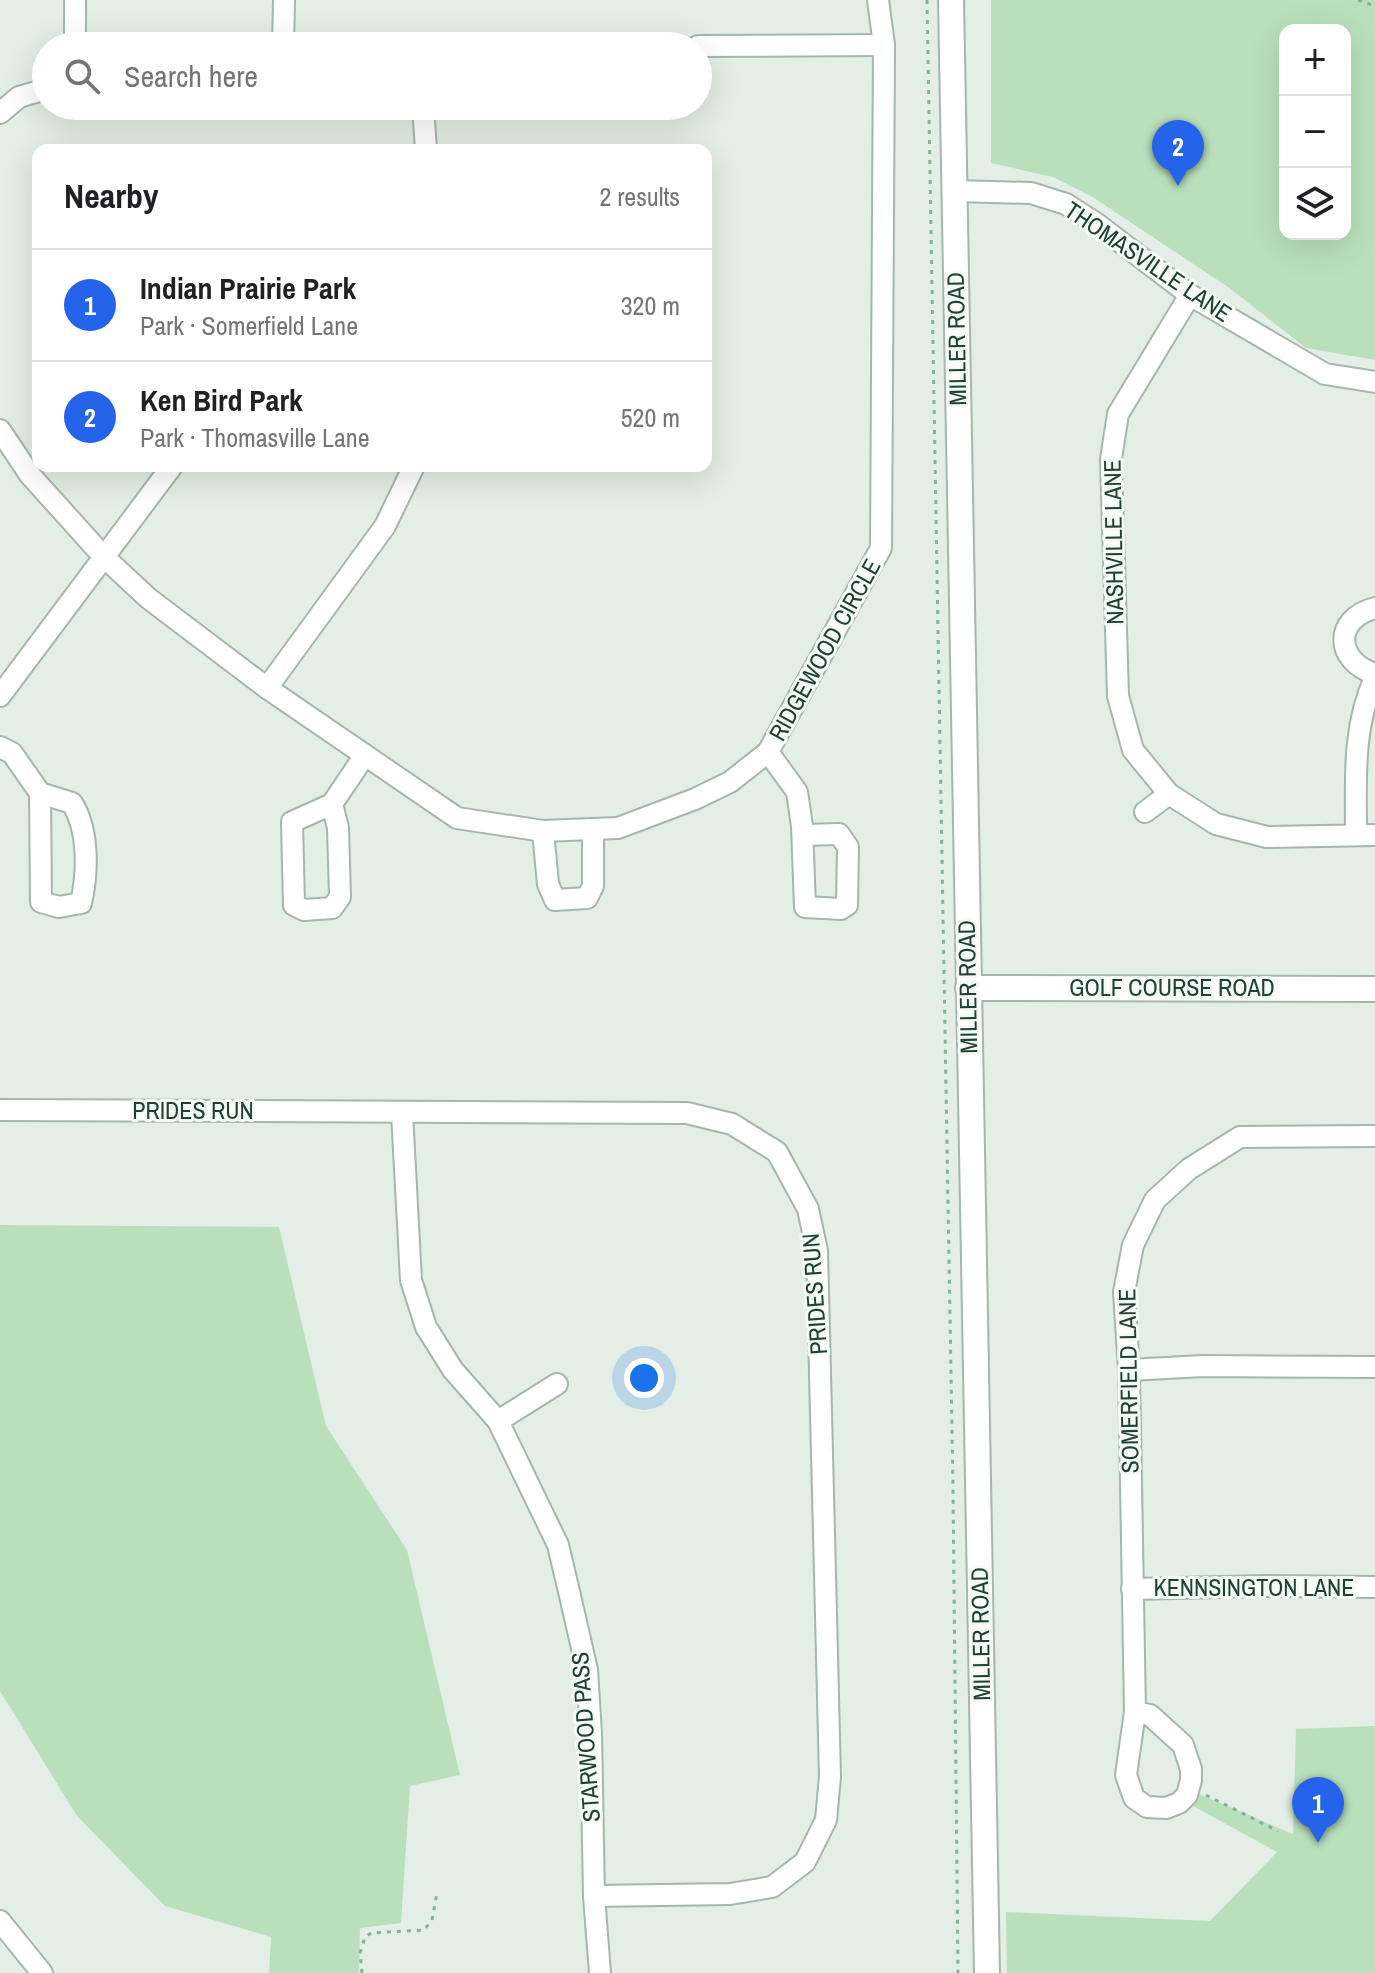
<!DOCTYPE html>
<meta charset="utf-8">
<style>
body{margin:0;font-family:"Archivo Narrow",sans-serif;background:#f6f6f6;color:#202124}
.controls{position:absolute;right:24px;top:24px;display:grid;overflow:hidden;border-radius:16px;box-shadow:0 8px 32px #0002}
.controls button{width:72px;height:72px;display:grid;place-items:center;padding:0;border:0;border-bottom:2px solid #e0e0e0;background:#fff;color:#202124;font:40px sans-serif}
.you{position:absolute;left:644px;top:1378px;width:28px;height:28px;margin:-20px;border:6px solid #fff;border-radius:50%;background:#1a73e8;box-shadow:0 0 0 12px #1a73e833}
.badge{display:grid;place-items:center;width:52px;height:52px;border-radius:50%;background:#2563eb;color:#fff;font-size:26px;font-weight:700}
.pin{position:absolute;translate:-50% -66px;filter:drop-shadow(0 2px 4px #0008)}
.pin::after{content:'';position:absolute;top:42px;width:28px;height:24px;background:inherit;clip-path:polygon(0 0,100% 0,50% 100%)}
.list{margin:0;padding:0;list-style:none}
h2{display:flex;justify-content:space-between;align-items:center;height:104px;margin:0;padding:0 32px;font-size:34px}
h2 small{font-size:26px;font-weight:400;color:#757577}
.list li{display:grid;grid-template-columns:52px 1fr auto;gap:24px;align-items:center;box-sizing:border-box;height:112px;padding:0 32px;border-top:2px solid #e0e0e0}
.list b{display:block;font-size:30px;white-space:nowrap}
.list p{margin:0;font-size:26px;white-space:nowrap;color:#757577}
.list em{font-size:26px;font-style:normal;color:#757577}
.icon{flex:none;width:44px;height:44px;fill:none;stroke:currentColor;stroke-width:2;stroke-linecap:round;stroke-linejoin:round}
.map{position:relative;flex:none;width:1375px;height:1973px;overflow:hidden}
.search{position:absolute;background:#fff;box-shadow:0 8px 32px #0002;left:32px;top:32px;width:680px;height:88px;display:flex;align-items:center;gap:20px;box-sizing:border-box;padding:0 28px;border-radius:44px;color:#757577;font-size:30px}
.panel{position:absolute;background:#fff;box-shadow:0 8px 32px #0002;left:32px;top:144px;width:680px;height:328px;border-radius:16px}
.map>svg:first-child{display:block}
.green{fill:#bae0bb;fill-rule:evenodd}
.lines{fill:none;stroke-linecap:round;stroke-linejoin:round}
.minor-casing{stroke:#a5b7ac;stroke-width:24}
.tertiary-casing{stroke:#a5b7ac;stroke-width:28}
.path{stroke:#81b497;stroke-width:3;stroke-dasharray:4 6;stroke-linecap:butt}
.minor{stroke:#fff;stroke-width:20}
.tertiary{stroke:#fff;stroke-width:24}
.labels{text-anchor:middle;stroke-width:6;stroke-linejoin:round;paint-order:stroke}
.street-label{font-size:24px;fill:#214130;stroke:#f4faf5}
</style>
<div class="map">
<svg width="1375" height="1973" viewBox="0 0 1375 1973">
<rect width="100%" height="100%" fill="#e3eee6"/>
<!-- green -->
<g class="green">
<path d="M991 0H1375V360L1306 348 1228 287 1091 196 1053 177 991 163ZM1285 30H1345V234H1285Z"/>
<polygon points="0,1225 279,1227 326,1426 407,1550 460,1775 410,1786 401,1923 360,1928 359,1973 269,1973 271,1937 165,1906 77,1816 0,1691"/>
<polygon points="1375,1726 1375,1973 1007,1973 1006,1912 1210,1921 1277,1852 1193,1806 1199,1794 1293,1834 1296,1729"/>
</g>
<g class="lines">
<!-- minor casing -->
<g class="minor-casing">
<g id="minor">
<polyline points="75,0 75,46"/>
<polyline points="283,46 284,0"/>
<polyline points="698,46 884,45"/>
<polyline points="423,106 426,150"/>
<polyline points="0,113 19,97 46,89"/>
<polyline points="955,191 1031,193 1066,204 1097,224 1190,295 1301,360 1325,374 1375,382"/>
<polyline points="1190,295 1118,414 1111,459 1118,696 1133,750 1169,794 1216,824 1267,837 1375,835"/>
<polyline points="0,430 30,475 103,556 148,598 267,688 457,818 543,831 618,828 695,799 730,782 768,752 881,548 884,45 878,0"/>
<path d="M1375 608C1333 619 1335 661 1375 674"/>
<polyline points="267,688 385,526 414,466"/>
<polyline points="0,696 172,466"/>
<path d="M0 747 12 753 40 793 41 902 59 907 81 903C88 872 89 830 72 803L40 793"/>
<polyline points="768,752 797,792 802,826 805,907 841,909 847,905 848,847 839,834 803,835"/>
<polyline points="332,804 338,828 340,897 332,908 304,910 294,905 292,822 332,804 365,755"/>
<polyline points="1145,812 1169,794"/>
<polyline points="543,831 548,884 555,900 587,898 593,886 593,829"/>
<path d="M1356 835C1356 782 1352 727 1375 678"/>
<polyline points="0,1110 687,1113 732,1124 777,1152 808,1209 817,1251 830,1777 826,1820 805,1862 772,1887 730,1894 594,1896"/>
<polyline points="402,1113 411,1280 426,1327 453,1370 498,1421 558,1545 571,1600 587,1670 591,1733 594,1896 600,1973"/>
<polyline points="1129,1370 1203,1366 1375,1367"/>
<polyline points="498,1421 557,1384"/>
<polyline points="1132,1589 1265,1586 1375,1587"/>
<polyline points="1135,1712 1150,1715 1183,1745 1191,1769 1191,1780 1187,1795 1179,1803 1166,1808 1147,1807 1134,1798 1126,1775 1135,1712 1129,1370 1124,1292 1133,1245 1155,1200 1189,1169 1240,1137 1375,1136"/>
<polyline points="0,1921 42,1973"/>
</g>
</g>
<!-- tertiary casing -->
<g class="tertiary-casing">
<g id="tertiary">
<polyline points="951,0 987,1973"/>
<polyline points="968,988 1375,989"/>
</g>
</g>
<!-- path -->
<g class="path">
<polyline points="927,0 953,1488 958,1973"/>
<polyline points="1358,0 1375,6"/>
<polyline points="1206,1795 1278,1831"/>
<polyline points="362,1973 360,1953 365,1937 371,1933 424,1930 432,1920 437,1893"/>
</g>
<!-- minor -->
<use href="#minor" class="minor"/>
<!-- tertiary -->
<use href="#tertiary" class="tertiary"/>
</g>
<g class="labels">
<!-- street labels -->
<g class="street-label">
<text transform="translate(1148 262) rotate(34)" y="8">THOMASVILLE LANE</text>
<text transform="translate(957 339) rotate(-91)" y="8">MILLER ROAD</text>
<text transform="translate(1114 542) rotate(-91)" y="8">NASHVILLE LANE</text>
<text transform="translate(825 650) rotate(-61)" y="8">RIDGEWOOD CIRCLE</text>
<text transform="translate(968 987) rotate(-91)" y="8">MILLER ROAD</text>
<text x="1172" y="996">GOLF COURSE ROAD</text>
<text x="193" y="1119">PRIDES RUN</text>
<text transform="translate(815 1294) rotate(-94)" y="8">PRIDES RUN</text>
<text transform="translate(1129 1381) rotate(-91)" y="8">SOMERFIELD LANE</text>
<text x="1254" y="1596">KENNSINGTON LANE</text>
<text transform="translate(981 1634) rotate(-91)" y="8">MILLER ROAD</text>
<text transform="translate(586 1737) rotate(-94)" y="8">STARWOOD PASS</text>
</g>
</g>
</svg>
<div class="controls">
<button>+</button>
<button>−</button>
<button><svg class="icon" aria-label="layers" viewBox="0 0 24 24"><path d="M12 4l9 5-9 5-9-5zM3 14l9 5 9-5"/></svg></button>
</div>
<div class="you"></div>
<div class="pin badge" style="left:1318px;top:1843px">1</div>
<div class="pin badge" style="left:1178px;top:186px">2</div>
<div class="search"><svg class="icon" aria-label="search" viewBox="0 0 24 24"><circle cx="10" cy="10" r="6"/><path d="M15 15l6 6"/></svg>Search here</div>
<section class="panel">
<h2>Nearby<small>2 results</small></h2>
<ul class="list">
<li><span class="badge">1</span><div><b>Indian Prairie Park</b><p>Park · Somerfield Lane</p></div><em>320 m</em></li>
<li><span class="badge">2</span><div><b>Ken Bird Park</b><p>Park · Thomasville Lane</p></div><em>520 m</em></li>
</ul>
</section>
</div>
